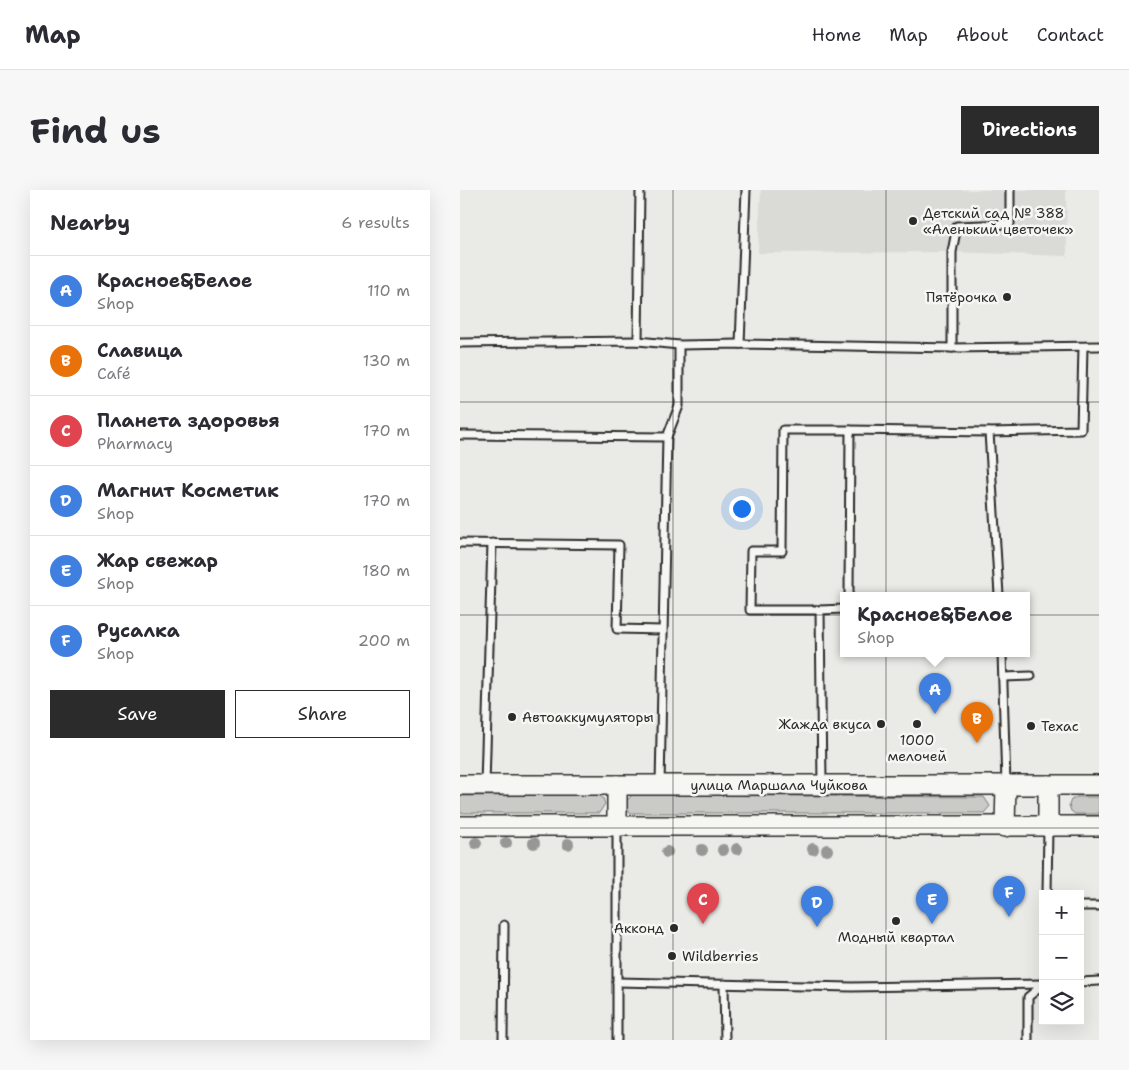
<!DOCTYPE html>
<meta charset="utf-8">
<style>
body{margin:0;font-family:"Shantell Sans",sans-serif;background:#f7f7f7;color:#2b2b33}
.controls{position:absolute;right:15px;bottom:15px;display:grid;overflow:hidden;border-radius:0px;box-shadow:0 5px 20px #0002}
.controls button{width:45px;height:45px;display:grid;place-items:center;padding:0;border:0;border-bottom:1px solid #e1e1e2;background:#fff;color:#2b2b33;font:25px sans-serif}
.you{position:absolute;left:281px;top:318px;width:18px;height:18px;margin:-12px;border:4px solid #fff;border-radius:50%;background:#1a73e8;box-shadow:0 0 0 8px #1a73e833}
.badge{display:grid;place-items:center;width:32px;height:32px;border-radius:50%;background:#2b2b2b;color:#fff;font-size:16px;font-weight:700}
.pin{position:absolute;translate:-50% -41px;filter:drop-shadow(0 1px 2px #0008)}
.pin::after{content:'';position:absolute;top:26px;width:18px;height:15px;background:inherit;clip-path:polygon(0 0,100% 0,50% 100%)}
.popup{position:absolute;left:380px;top:402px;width:190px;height:65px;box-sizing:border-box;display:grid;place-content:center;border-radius:0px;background:#fff;filter:drop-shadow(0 1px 4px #0005);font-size:16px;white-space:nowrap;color:#7c7c81}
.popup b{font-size:19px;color:#2b2b33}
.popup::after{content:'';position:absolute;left:50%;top:100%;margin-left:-10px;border:10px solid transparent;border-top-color:#fff}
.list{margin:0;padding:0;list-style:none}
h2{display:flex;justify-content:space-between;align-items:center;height:65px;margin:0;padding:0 20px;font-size:21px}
h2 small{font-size:16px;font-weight:400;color:#7c7c81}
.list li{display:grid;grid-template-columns:32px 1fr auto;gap:15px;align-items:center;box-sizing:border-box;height:70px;padding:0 20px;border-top:1px solid #e1e1e2}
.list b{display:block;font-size:19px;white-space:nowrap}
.list p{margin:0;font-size:16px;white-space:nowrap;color:#7c7c81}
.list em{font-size:16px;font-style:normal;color:#7c7c81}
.actions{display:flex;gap:10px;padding:15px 20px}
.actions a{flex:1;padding:11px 0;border:1px solid #2b2b2b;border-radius:0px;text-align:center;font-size:18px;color:#2b2b2b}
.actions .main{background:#2b2b2b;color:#fff}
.icon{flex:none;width:28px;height:28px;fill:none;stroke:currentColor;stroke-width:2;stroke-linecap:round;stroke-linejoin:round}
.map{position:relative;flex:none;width:639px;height:850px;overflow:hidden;border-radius:0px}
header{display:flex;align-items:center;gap:30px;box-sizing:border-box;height:70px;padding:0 25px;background:#fff;border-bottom:1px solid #e1e1e2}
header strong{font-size:24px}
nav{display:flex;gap:28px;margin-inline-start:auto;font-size:18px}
.intro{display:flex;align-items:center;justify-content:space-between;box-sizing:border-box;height:120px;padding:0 30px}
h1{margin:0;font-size:35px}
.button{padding:12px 22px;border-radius:0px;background:#2b2b2b;color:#fff;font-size:18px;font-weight:700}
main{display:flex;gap:30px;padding:0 30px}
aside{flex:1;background:#fff;border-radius:0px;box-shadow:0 5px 20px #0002}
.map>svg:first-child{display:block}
.built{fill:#dadad6}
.green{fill:#cacac7;stroke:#7a7a79}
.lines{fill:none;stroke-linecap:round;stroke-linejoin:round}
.lane-casing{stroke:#2b2b2b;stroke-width:11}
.secondary-casing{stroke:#2b2b2b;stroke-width:22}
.lane{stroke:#f6f6f2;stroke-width:7}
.secondary{stroke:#f6f6f2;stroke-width:19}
.tree{fill:#979795}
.grid{fill:none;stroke:#2b2b2b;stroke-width:1;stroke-opacity:0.55}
.poi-dot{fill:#2b2b2b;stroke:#f6f6f2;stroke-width:2}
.labels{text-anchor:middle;stroke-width:5;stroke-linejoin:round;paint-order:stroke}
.poi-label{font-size:14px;fill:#2b2b2b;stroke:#f6f6f2;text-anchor:start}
.street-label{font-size:14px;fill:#2b2b2b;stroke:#f6f6f2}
</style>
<header>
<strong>Map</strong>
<nav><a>Home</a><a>Map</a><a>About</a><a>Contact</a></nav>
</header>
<div class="intro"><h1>Find us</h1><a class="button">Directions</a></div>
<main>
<aside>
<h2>Nearby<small>6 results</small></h2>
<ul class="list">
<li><span class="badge" style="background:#3f7fe0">A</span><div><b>Красное&amp;Белое</b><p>Shop</p></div><em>110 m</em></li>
<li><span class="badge" style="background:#e8710a">B</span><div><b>Славица</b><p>Café</p></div><em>130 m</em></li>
<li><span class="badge" style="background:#e0444e">C</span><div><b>Планета здоровья</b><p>Pharmacy</p></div><em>170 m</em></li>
<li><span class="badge" style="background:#3f7fe0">D</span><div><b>Магнит Косметик</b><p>Shop</p></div><em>170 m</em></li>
<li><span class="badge" style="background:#3f7fe0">E</span><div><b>Жар свежар</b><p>Shop</p></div><em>180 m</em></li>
<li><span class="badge" style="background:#3f7fe0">F</span><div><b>Русалка</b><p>Shop</p></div><em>200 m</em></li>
</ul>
<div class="actions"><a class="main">Save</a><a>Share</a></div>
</aside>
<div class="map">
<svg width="639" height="850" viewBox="0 0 639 850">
<rect width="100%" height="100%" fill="#eaeae6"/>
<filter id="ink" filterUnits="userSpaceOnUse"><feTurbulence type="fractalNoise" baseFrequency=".02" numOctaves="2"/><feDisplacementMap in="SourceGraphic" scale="10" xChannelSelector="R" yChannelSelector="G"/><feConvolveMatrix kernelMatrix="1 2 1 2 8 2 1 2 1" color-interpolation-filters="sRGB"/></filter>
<g filter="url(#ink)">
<!-- built -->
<polygon class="built" points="301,0 606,0 607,66 492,62 298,63"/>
<!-- green -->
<g class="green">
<polygon points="138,605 143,608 145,614 139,623 0,623 0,606"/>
<polygon points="172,605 524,607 530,616 524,623 171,623 166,619 165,613"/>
<polygon points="617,607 639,607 639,624 615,624 611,621 609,615 611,610"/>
</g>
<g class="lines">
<!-- lane casing -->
<g class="lane-casing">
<g id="lane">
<polyline points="178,151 180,0"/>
<polyline points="0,153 178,151 219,155 280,154 492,158 639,156"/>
<polyline points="280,154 286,0"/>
<polyline points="492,158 492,62 497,36 550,34 550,0"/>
<polyline points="0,245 207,247"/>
<polyline points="0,353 159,355 157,439 202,440"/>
<polyline points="389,405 390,240 529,242"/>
<polyline points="539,405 529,242 621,240 623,157"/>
<polyline points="360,420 290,420 291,361 322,361 323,240 390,240"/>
<polyline points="542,463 546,594"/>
<polyline points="544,487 571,486"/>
<polyline points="362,594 360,420 384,419"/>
<polyline points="25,595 32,353"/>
<polyline points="200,595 207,247 219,216 219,155"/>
<polyline points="587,704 588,637"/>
<polyline points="620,716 639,716"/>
<polyline points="157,792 392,797 583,794"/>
<polyline points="620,792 639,791"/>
<polyline points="264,794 265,850"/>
<polyline points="43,850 44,735"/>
<polyline points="157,850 157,638"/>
<polyline points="568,850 568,807 583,795"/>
</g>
</g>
<!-- secondary casing -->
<g class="secondary-casing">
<g id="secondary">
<polyline points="0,595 639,595"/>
<polyline points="588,595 588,637"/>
<polyline points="0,636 639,636"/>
<polyline points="157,636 157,595"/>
<polyline points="545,637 546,594"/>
</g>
</g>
<!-- lane -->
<use href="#lane" class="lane"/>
<!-- secondary -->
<use href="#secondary" class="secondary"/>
</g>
<!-- trees -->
<g class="tree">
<circle cx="16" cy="653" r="6"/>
<circle cx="46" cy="653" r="6"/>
<circle cx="74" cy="653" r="6"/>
<circle cx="108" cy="654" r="6"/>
<circle cx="277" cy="659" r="6"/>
<circle cx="353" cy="659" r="6"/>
<circle cx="242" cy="660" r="6"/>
<circle cx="263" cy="660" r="6"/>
<circle cx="367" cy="660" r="6"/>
<circle cx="207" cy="662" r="6"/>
</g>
</g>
<!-- grid -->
<path class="grid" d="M213 0V850M426 0V850M0 212H639M0 425H639M0 638H639"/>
<!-- markers -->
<g class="poi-dot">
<circle cx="453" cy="31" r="5"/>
<circle cx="547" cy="107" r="5"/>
<circle cx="52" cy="527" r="5"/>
<circle cx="421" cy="534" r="5"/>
<circle cx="457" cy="534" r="5"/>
<circle cx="571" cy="536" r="5"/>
<circle cx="436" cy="731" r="5"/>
<circle cx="214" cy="738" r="5"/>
<circle cx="212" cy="766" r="5"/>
</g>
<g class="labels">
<!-- poi labels -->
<g class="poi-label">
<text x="463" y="28">Детский сад № 388<tspan x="463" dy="16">«Аленький цветочек»</tspan></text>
<text x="537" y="112" text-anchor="end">Пятёрочка</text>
<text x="62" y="532">Автоаккумуляторы</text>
<text x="411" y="539" text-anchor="end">Жажда вкуса</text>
<text x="581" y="541">Техас</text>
<text x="457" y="555" text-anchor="middle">1000<tspan x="457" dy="16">мелочей</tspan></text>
<text x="204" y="743" text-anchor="end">Акконд</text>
<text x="436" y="752" text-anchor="middle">Модный квартал</text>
<text x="222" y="771">Wildberries</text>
</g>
<!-- street labels -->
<g class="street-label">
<text x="319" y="600">улица Маршала Чуйкова</text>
</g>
</g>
</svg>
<div class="controls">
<button>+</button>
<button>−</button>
<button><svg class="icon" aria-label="layers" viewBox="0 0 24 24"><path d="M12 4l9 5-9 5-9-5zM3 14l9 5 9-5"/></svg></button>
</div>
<div class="you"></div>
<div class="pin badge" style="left:475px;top:524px;background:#3f7fe0">A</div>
<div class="popup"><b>Красное&amp;Белое</b>Shop</div>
<div class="pin badge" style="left:517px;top:553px;background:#e8710a">B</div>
<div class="pin badge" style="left:243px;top:734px;background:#e0444e">C</div>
<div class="pin badge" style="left:357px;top:737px;background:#3f7fe0">D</div>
<div class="pin badge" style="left:472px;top:734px;background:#3f7fe0">E</div>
<div class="pin badge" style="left:549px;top:727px;background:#3f7fe0">F</div>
</div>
</main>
